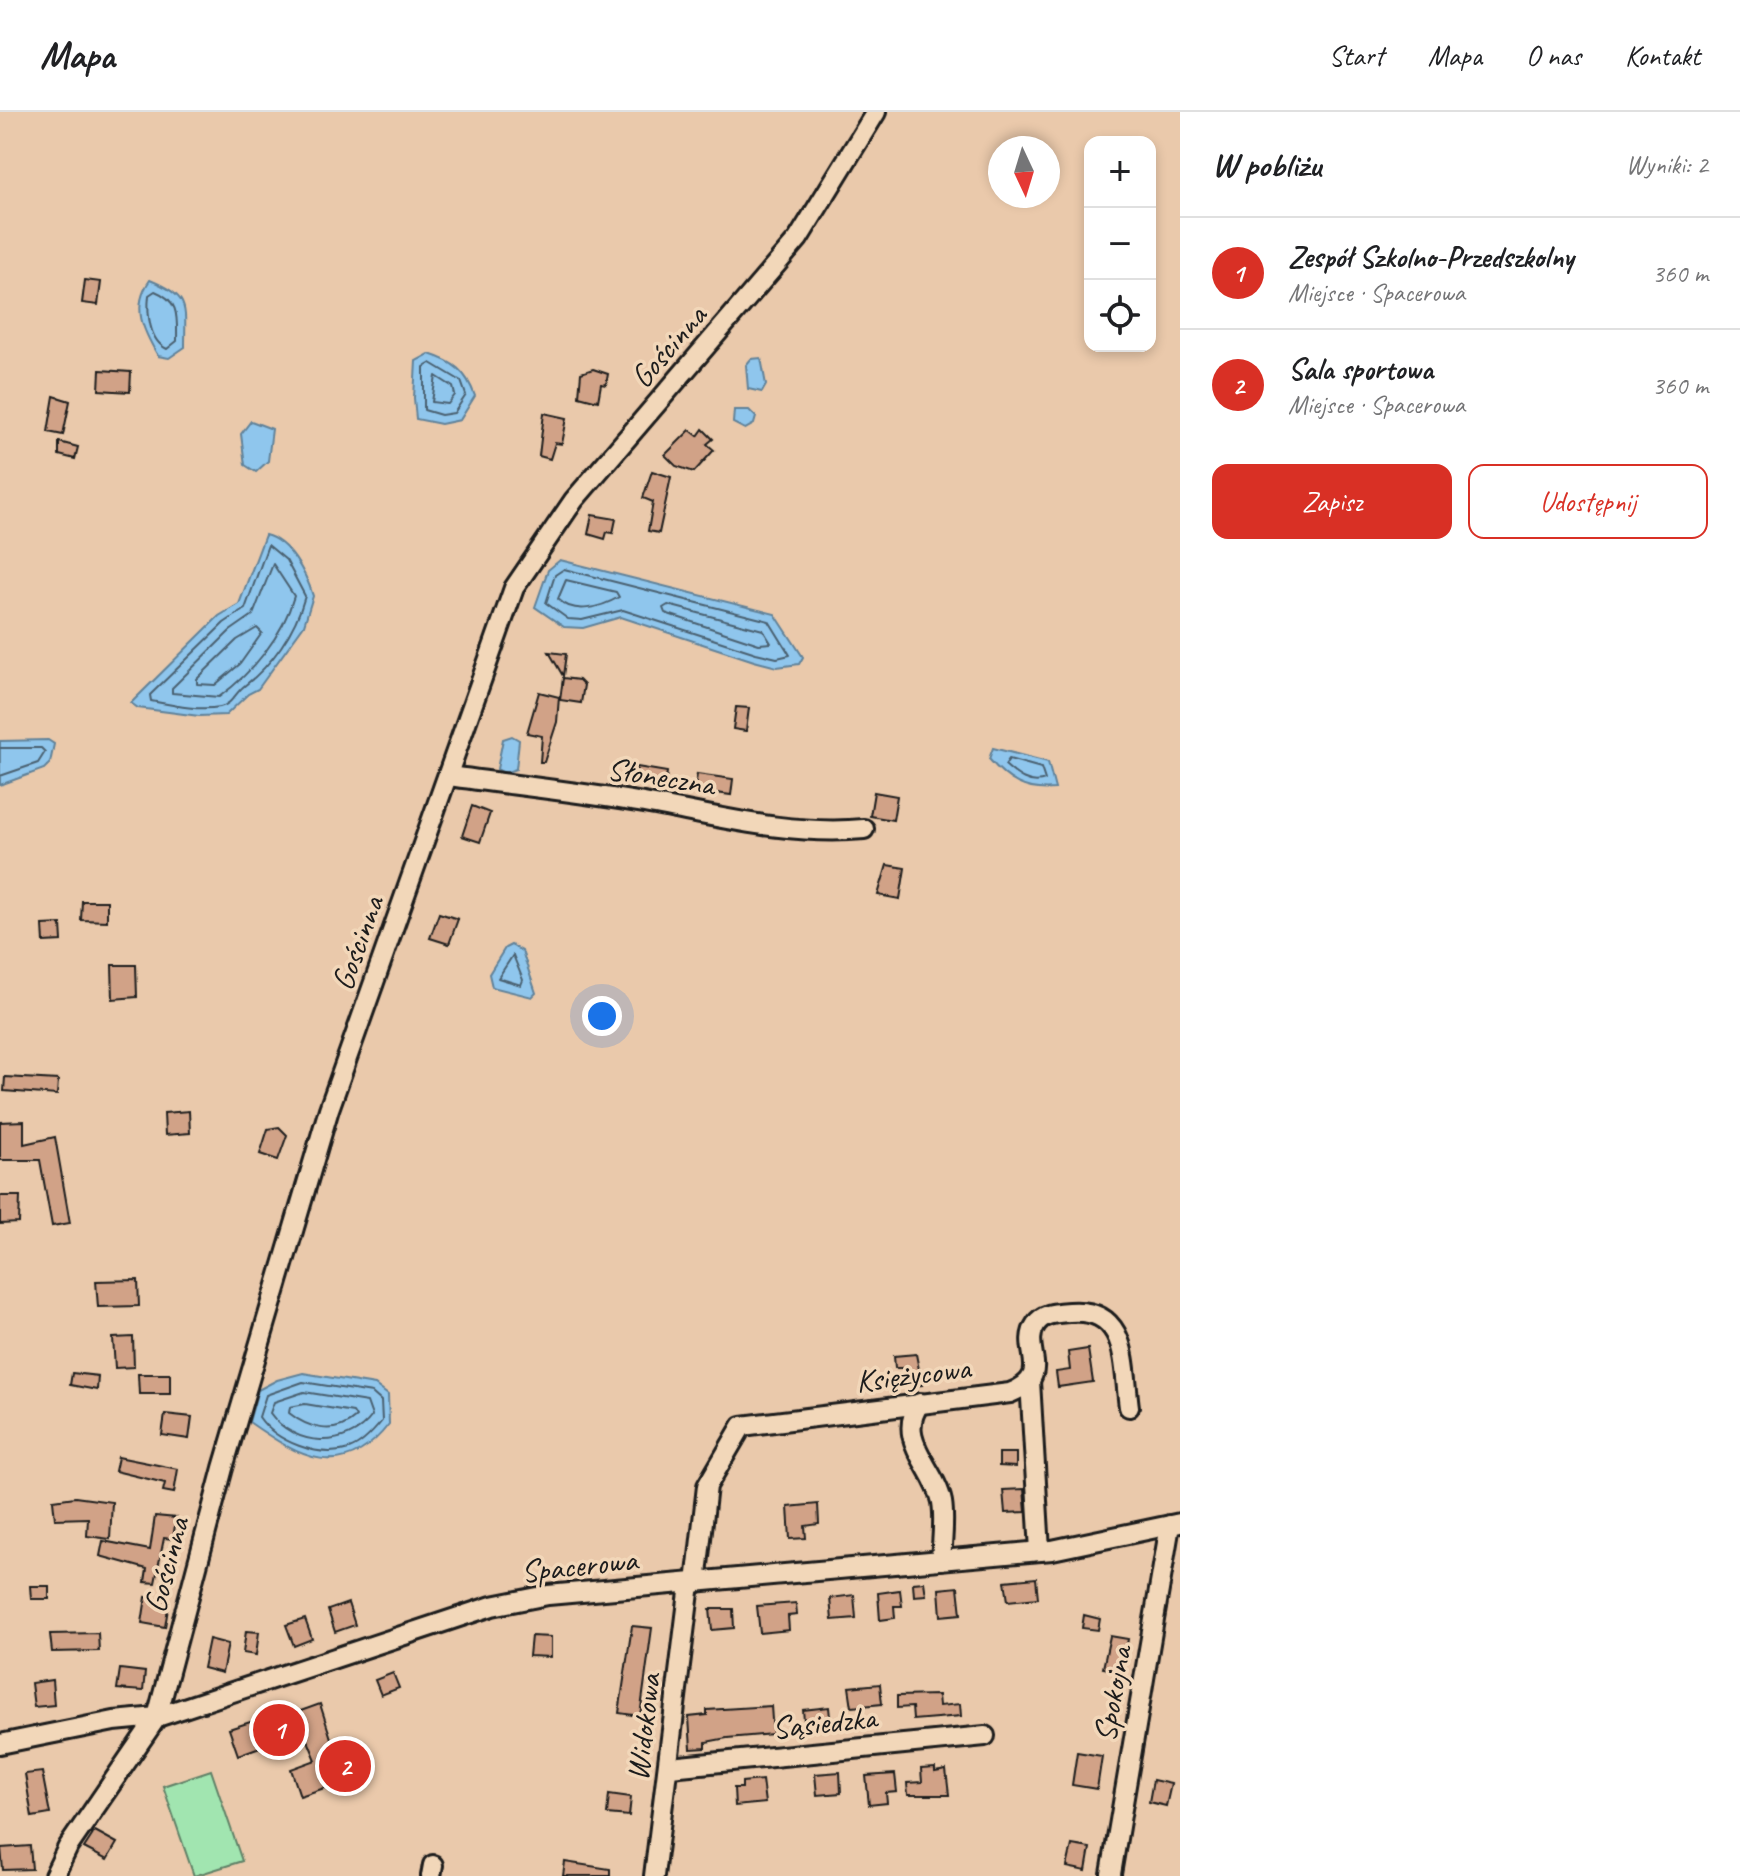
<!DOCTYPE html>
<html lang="pl">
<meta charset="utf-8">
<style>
body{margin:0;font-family:Caveat,sans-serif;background:#f6f6f6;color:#202124}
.controls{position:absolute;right:24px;top:24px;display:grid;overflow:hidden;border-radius:16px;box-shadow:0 4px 12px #0003}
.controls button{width:72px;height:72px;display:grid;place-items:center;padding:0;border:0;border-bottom:2px solid #e0e0e0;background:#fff;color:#202124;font:40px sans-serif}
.compass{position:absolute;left:988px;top:24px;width:72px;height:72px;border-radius:50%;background:#fff;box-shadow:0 4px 12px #0003;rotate:176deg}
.you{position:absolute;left:602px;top:904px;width:28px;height:28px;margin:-20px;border:6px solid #fff;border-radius:50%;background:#1a73e8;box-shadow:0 0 0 12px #1a73e833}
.badge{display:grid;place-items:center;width:52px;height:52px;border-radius:50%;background:#d93025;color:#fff;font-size:26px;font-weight:700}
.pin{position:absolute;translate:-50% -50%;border:4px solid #fff;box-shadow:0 2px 8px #0006}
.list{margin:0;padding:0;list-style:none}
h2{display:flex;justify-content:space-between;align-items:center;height:104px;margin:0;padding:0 32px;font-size:34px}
h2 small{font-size:26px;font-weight:400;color:#757577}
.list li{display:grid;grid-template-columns:52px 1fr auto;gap:24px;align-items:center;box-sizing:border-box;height:112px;padding:0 32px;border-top:2px solid #e0e0e0}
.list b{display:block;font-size:30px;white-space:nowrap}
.list p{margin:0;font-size:26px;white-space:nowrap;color:#757577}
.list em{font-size:26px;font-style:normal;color:#757577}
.actions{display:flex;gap:16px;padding:24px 32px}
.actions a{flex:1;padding:18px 0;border:2px solid #d93025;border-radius:16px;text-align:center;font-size:28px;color:#d93025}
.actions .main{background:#d93025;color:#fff}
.icon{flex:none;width:44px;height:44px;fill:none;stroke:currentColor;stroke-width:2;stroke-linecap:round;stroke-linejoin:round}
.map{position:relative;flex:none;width:1180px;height:1764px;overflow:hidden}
header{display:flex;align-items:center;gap:48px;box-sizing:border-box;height:112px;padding:0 40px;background:#fff;border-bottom:2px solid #e0e0e0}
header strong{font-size:38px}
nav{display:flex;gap:44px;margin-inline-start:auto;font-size:28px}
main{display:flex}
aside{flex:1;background:#fff}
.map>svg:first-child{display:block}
.green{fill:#a1e5b0;stroke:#5e8066;stroke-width:2}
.water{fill:#8fc6ed;stroke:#618299;stroke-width:2}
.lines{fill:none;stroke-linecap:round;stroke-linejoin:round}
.shore{stroke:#4a6070;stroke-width:2}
.building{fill:#d1a287;stroke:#1c1c1c;stroke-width:2}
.minor-casing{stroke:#1c1c1c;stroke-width:24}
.minor{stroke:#f2d7b9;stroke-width:18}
.labels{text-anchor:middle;stroke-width:7;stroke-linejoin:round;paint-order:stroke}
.street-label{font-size:32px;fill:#1c1c1c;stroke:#f2d7b9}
</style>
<header>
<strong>Mapa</strong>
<nav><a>Start</a><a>Mapa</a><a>O nas</a><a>Kontakt</a></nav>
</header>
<main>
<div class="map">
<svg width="1180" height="1764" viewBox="0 0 1180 1764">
<rect width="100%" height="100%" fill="#eac9ab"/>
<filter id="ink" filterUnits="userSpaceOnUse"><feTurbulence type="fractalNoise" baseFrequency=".0125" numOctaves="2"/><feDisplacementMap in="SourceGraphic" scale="16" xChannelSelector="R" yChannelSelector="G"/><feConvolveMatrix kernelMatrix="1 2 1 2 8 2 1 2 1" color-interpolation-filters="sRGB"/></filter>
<g filter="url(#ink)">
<!-- green -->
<polygon class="green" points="211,1658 242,1749 194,1764 163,1674"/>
<!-- water -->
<g class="water">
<path d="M150 168C191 185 185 194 185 235L169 246 158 244C143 218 131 195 150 168Z"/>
<path d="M429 242C454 250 466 259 475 284L460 308 441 312 416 307 414 286 416 249Z"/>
<polygon points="761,246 766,273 762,280 748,277 746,253 751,247"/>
<polygon points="734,298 749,298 756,305 754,312 745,317 733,311"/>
<polygon points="251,309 272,317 268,349 256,360 245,353 241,322"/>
<path d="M265 423C289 429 306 461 313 484L304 513 258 577 248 582 226 603 199 604 138 596 131 591 219 504 239 492Z"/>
<polygon points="560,448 775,502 803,545 799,552 777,555 754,549 621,505 583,516 564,515 535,495 548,458"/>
<polygon points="512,624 519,628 516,657 504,661 497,657 503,627"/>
<polygon points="48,628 54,632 50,651 44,657 0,673 0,629"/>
<path d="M993 636 1048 650 1055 677C1025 680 1008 669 989 647Z"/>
<polygon points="511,833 522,839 536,881 532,885 492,875 489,862 505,836"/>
<path d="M303 1261 375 1273 388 1283 389 1312C343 1372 299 1345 249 1310L258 1278 277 1268Z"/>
</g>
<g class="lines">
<!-- shore -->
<g class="shore">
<path d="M155 179C180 189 177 206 177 229L167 237C149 229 147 201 149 183Z"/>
<polygon points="431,251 461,269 466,283 454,301 441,303 424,298 424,255"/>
<polygon points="436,264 453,275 455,283 448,292 432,290"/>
<path d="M268 433 286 448 305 484C295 520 272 553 243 575 235 582 231 593 220 595 198 599 172 593 151 589L150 583 224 511 245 497Z"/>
<path d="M273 452 294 484C283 524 252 561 219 585L172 581V576L230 519 253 503Z"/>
<polygon points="564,457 769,509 790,543 777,546 756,541 623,498 582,508 568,507 546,491 555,463"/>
<path d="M566 468 616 480 619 485C600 496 574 503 558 487Z"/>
<polygon points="668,493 763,518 771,531 759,532 665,501 663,496"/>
<polygon points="257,516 262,521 240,552 215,573 197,572 197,567 237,528"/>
<polyline points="0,636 41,636 45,640 38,651 0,664"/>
<path d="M1009 647 1041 656 1045 668C1030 674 1016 663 1005 653Z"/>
<polygon points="513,843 523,868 521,873 498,866"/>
<path d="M303 1270 372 1281 381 1289 382 1309C374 1319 362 1333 349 1337 319 1347 275 1329 259 1305L266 1283Z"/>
<path d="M304 1280 367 1290 372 1304C347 1338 294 1335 270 1301L274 1290Z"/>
<path d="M305 1292 353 1300 356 1305C335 1324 309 1317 289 1301L290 1295Z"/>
</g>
</g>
<!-- building -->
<g class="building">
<polygon points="85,168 101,170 98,193 82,191"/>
<polygon points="593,257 608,262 606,273 601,272 598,289 579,284 581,261"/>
<polygon points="100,258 131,260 130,280 99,278"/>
<polygon points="54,284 70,289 63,323 48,320"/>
<polygon points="544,301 567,306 562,332 555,331 550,347 539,344"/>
<polygon points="703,317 713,327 707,332 714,338 694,360 676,354 665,343 690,318 698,324"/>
<polygon points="59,330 78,335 75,347 59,343"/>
<polygon points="652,359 671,365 659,421 648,419 653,390 643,386"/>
<polygon points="592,403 616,407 613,421 607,420 605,427 588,422"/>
<polygon points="549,540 566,542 563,564"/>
<polygon points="563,566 579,568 584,573 581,591 560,588"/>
<polygon points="539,580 559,585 557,610 544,650 540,650 542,624 527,621"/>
<polygon points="736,595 749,596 746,619 733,617"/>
<polygon points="637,655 667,660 665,675 635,670"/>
<polygon points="697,662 733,667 731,683 695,678"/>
<polygon points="874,680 897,684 893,708 870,704"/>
<polygon points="472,694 490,701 480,730 462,724"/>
<polygon points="887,753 905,756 900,787 878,783"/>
<polygon points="82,789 107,789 107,809 81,808"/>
<polygon points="439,801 458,807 449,832 430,826"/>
<polygon points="61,812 62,829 44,830 43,813"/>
<polygon points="112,853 136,853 137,885 113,887"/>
<polygon points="5,965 58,968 57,983 4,979"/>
<polygon points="189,999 190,1021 165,1023 164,1001"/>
<polygon points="24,1009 24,1032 55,1025 70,1111 52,1114 40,1048 0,1048 0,1010"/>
<polygon points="279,1015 287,1023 278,1048 260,1042 268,1017"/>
<polygon points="0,1084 20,1084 19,1111 0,1112"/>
<polygon points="138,1168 139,1194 98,1195 96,1169"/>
<polygon points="133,1225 134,1255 115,1256 113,1226"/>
<polygon points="1088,1237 1093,1270 1058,1275 1056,1260 1070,1258 1068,1240"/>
<polygon points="916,1242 922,1273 908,1274 906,1256 895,1256 894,1244"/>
<polygon points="72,1261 98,1264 97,1278 70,1273"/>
<polygon points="138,1262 170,1262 170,1282 139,1282"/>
<polygon points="165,1302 192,1305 189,1327 162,1323"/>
<polygon points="999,1341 1016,1341 1016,1355 999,1354"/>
<polygon points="118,1345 178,1357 174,1381 163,1379 165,1371 115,1359"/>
<polygon points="1024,1377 1026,1400 1005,1401 1003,1378"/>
<polygon points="75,1385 112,1390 110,1427 87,1424 88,1406 55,1407 53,1388"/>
<polygon points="818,1392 819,1412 805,1414 806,1426 790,1427 788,1395"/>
<polygon points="155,1404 176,1406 173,1427 164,1426 155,1471 145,1470 147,1457 100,1444 103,1429 150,1438"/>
<polygon points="1036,1466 1038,1486 1008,1489 1005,1469"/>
<polygon points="924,1470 926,1483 914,1484 913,1471"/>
<polygon points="30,1474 49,1474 49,1487 31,1487"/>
<polygon points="958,1475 961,1502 941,1504 939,1477"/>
<polygon points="900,1478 902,1494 894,1494 895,1506 880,1508 878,1481"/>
<polygon points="854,1483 856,1506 832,1508 830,1486"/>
<polygon points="146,1485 169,1490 165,1515 142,1511"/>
<polygon points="348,1491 355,1513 335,1520 328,1498"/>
<polygon points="796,1491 797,1503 788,1504 789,1518 760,1521 757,1494"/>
<polygon points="710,1497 733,1497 734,1516 712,1518"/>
<polygon points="1084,1503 1100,1507 1098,1518 1082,1516"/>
<polygon points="305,1507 312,1527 294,1534 286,1513"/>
<polygon points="632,1514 652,1516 640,1604 619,1601"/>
<polygon points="246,1519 259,1520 256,1543 243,1541"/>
<polygon points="98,1521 99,1539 52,1540 50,1522"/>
<polygon points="531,1524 551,1525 551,1545 529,1544"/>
<polygon points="1110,1524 1128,1527 1122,1559 1103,1556"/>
<polygon points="209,1527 228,1532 222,1561 203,1556"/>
<polygon points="120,1557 145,1560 143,1579 117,1577"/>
<polygon points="393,1561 399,1576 381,1583 375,1568"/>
<polygon points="52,1568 54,1593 34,1595 31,1571"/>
<polygon points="880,1572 882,1592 852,1595 849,1575"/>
<polygon points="938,1583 939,1594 960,1592 961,1604 913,1608 912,1595 897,1596 897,1584"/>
<polygon points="320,1592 336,1642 364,1631 374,1660 300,1684 291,1657 316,1648 304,1619 238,1643 229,1617 281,1600 284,1605"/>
<polygon points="771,1594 773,1622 727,1626 706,1630 706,1636 691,1637 689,1605 707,1603 707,1598"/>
<polygon points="829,1595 831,1615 805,1618 803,1598"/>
<polygon points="1077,1640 1102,1644 1097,1677 1072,1673"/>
<polygon points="935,1656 935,1660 946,1658 949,1683 908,1683 907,1671 922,1670 921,1657"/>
<polygon points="42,1660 50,1702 32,1705 25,1662"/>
<polygon points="840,1660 841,1681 817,1683 815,1662"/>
<polygon points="895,1662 897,1680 886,1681 887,1691 869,1693 866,1664"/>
<polygon points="762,1668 765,1691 735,1694 734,1676 742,1676 742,1670"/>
<polygon points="1153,1668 1171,1672 1166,1694 1149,1690"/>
<polygon points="609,1682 631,1685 629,1704 607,1702"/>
<polygon points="95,1719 117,1731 107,1748 84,1736"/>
<polygon points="1072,1733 1090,1736 1086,1759 1067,1755"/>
<polygon points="30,1734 32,1757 3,1758 1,1736"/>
<polygon points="565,1750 610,1757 610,1764 563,1764"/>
</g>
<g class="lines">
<!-- minor casing -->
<g class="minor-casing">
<g id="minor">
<path d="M449 664C514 673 580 680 644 691 716 704 791 724 864 717"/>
<polyline points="1030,1269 1040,1439"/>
<path d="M920 1291C894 1327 935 1355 942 1390 945 1409 942 1429 941 1448"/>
<path d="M696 1471 707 1374 742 1314 1010 1281C1056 1263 1019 1237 1036 1212 1043 1201 1057 1201 1069 1200 1129 1195 1123 1252 1129 1295"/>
<polyline points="0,1632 114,1609 157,1605 492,1494 548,1483 1052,1438 1180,1411"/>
<polyline points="670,1655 985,1624"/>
<polyline points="1111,1762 1170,1413"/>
<polyline points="54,1764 68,1735 157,1605 223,1356 329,997 514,476 574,388 798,127 876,0"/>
<polyline points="431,1764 433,1753"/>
<polyline points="654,1764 690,1472"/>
</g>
</g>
<!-- minor -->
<use href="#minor" class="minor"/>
</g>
</g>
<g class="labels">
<!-- street labels -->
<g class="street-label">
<text transform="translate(668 234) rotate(-49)" y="11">Gościnna</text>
<text transform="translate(661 664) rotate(9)" y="11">Słoneczna</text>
<text transform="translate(357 831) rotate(-70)" y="11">Gościnna</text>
<text transform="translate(913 1262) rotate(-7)" y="11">Księżycowa</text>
<text transform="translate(166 1453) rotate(-75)" y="11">Gościnna</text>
<text transform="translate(579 1453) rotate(-6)" y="11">Spacerowa</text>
<text transform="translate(1112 1582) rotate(-80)" y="11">Spokojna</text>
<text transform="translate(824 1610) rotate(-6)" y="11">Sąsiedzka</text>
<text transform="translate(643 1615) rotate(-83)" y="11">Widokowa</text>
</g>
</g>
</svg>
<div class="controls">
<button>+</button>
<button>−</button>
<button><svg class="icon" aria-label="locate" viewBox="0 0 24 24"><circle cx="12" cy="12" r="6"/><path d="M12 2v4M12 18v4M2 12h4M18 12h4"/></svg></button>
</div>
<svg class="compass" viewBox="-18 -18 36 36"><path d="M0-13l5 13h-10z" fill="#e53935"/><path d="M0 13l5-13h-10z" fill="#757577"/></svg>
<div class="you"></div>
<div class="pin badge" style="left:279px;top:1618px">1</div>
<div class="pin badge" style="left:345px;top:1654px">2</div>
</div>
<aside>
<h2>W pobliżu<small>Wyniki: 2</small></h2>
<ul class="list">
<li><span class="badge">1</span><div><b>Zespół Szkolno-Przedszkolny</b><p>Miejsce · Spacerowa</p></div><em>360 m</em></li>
<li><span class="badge">2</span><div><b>Sala sportowa</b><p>Miejsce · Spacerowa</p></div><em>360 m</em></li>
</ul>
<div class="actions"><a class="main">Zapisz</a><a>Udostępnij</a></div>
</aside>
</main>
